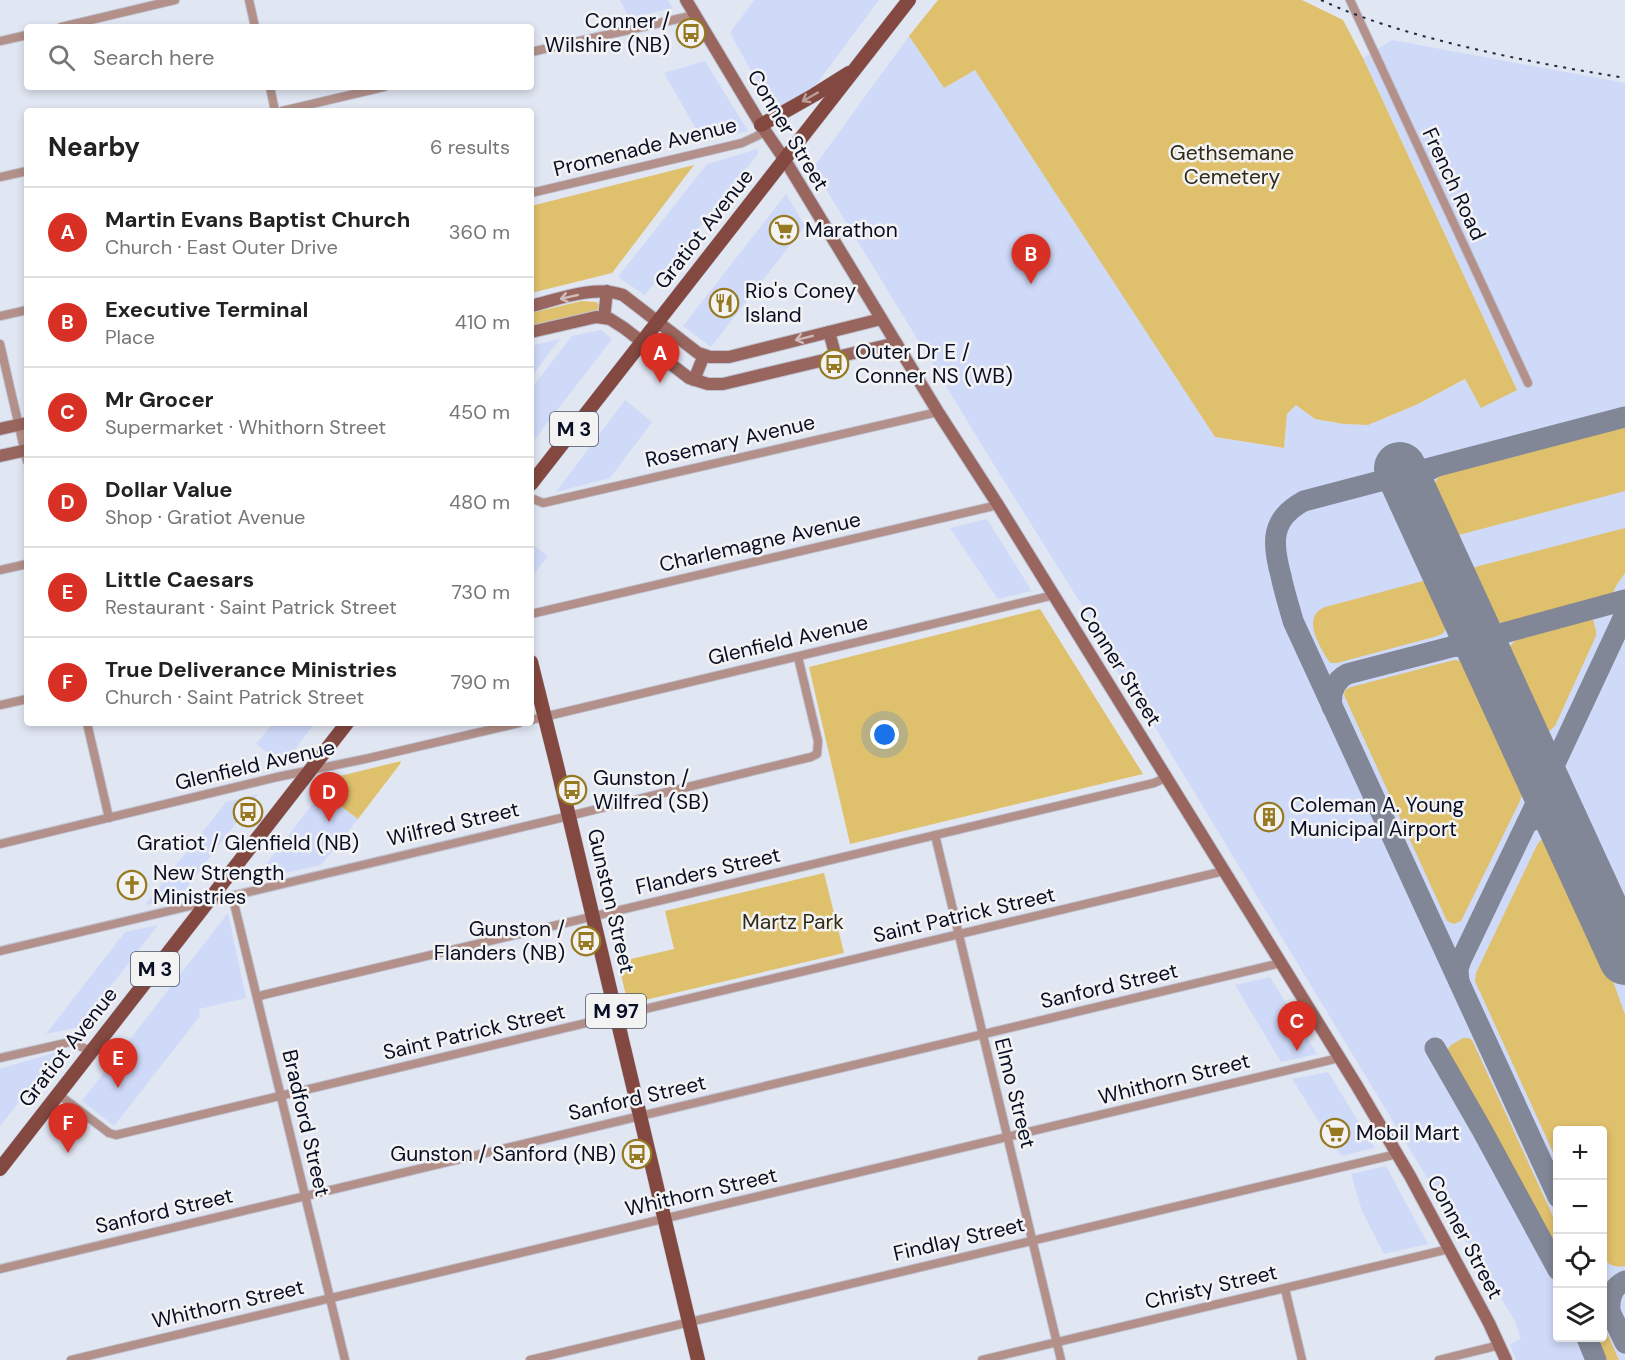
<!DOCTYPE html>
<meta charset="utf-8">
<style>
body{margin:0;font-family:"DM Sans",sans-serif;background:#f2f2f2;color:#222}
.controls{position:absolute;right:18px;bottom:18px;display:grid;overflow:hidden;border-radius:6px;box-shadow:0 3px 9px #0003}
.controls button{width:54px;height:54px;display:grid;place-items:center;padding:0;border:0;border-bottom:2px solid #e0e0e0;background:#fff;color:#222;font:30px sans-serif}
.you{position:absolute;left:885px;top:735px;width:21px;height:21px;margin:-15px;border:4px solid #fff;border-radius:50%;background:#1a73e8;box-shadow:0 0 0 9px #1a73e833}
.badge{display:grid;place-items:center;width:39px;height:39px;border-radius:50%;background:#d93025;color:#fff;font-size:20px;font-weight:700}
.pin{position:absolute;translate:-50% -50px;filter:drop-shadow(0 2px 3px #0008)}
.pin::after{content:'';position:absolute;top:32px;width:21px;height:18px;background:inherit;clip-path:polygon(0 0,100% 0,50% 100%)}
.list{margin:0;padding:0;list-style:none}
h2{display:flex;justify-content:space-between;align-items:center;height:78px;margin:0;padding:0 24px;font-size:26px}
h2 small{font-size:20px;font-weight:400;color:#767676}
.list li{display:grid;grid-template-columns:39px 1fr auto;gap:18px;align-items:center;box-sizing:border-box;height:90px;padding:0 24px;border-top:2px solid #e0e0e0}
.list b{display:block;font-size:22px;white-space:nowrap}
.list p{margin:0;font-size:20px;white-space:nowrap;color:#767676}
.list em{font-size:20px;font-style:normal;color:#767676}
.icon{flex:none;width:33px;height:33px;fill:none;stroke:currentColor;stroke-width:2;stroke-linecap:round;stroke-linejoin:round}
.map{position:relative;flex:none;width:1625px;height:1360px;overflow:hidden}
.search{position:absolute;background:#fff;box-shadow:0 3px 9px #0003;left:24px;top:24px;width:510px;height:66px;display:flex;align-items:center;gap:15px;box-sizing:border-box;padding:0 21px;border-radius:6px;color:#767676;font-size:22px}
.panel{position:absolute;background:#fff;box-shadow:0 3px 9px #0003;left:24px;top:108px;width:510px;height:618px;border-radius:6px}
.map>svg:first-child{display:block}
.built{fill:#cfdaf8;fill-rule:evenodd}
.green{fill:#dfc06c}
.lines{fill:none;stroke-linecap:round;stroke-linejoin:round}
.taxiway{stroke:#828798;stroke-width:21}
.runway{stroke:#828798;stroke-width:52}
.street-casing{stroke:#bec3d2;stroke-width:10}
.secondary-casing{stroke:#bec3d2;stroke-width:14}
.primary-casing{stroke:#bec3d2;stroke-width:15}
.street{stroke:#b3908a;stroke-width:8}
.secondary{stroke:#98665e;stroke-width:12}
.primary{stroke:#83483f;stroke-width:14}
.rail{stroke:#22283e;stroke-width:2;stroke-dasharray:3 6;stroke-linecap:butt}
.oneway{stroke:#bb9e99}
.oneway2{stroke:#cfbbb7}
.labels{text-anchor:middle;stroke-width:5;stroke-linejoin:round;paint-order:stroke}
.shield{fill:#f3f3f3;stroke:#4e5363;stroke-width:1.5}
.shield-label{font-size:20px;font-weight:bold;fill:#080e25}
.poi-label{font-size:21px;fill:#080e25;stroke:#f3f3f3;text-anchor:start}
.street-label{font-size:21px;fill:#080e25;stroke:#f3f3f3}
.park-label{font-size:21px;fill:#312a17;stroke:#f3f3f3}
</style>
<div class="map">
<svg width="1625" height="1360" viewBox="0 0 1625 1360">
<rect width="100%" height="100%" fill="#e1e6f3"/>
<!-- built -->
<g class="built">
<polygon points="620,0 668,0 673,8 629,18"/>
<polygon points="754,0 879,0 815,86 773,110 730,33"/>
<path d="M909 36 944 88 975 69 1215 437 1284 448 1287 414 1296 405 1315 419 1344 424 1368 425 1418 404 1466 379 1517 390 1363 58 1392 40 1625 83V1360H1516L1510 1344 1521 1339 1514 1319 1467 1244 1141 704 1126 686 1098 639 1088 615 999 473 813 168ZM1558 1130H1602V1338H1558Z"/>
<polygon points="705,61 748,131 703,141 664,73"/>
<polygon points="758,149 758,154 645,295 618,277 707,164"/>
<polygon points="786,194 805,226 711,347 683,326"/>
<polygon points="601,330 612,339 531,444 531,389 572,336"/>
<polygon points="560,339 531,377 531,346"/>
<polygon points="625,400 652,422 610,478 556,492"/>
<polygon points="987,519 1032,591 998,599 950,528"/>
<polygon points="531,543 548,556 531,578"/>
<polygon points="273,723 315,723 283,765 256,744"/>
<polygon points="322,792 358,819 321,865 254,880"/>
<polygon points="258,794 179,898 145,905 226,802"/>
<polygon points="228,913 246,998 199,1009 200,1016 114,1126 82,1101"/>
<polygon points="158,925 79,1027 46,1034 125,932"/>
<polygon points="1270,977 1317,1054 1281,1062 1235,985"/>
<polygon points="54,1053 57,1054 0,1126 0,1070 2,1068"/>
<polygon points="1328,1072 1375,1148 1341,1156 1292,1079"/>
<polygon points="1386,1166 1428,1244 1384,1254 1362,1211 1351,1174"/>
</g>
<!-- green -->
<g class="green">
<polygon points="938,0 1302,0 1343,20 1363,58 1517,390 1481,408 1465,379 1418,404 1368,425 1344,424 1315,419 1296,405 1287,414 1284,448 1215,437 975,70 944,88 909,36"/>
<polygon points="694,165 612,273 531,293 531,206"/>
<polygon points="582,301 597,302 599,306 597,311 531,326 531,313"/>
<polygon points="1625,427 1625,491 1451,537 1432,494 1433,485 1439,476"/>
<path d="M1625 528V573L1616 586 1612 595 1505 623C1499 623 1495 622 1490 618 1483 611 1474 587 1469 576L1475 567Z"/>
<path d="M1423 581 1435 587 1448 618 1446 629 1442 634 1434 637 1337 663H1331L1328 660C1319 645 1301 616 1325 607Z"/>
<polygon points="1040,609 1143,774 850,844 809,667"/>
<path d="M1593 619 1596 631V636L1555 726 1549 731H1544L1539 729 1509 659C1507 648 1512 641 1522 637Z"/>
<polygon points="1454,660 1465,661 1472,668 1522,777 1520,779 1523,792 1520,801 1461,921 1454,924 1447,921 1344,695 1345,690 1351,687"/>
<polygon points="401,761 400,764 358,819 322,792 332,778"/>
<path d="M1541 840H1551L1606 961 1625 1015V1266C1615 1268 1609 1265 1603 1258L1602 1130H1558L1557 1161 1475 981 1476 973 1537 845Z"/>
<polygon points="824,873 844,953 628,1004 618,962 674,949 665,911"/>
<polygon points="1463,1038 1468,1038 1472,1040 1557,1225 1557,1254 1449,1056 1447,1050 1451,1045"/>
<polygon points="1603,1324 1619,1360 1605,1360 1596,1338 1602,1338"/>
</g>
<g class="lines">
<!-- taxiway -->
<g class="taxiway">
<path d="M1413 497C1413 482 1420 475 1433 468"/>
<path d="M1453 646C1475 646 1486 661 1495 678"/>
<path d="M1332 707C1330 693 1334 681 1347 674L1478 640 1625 600"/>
<path d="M1527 823C1554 809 1564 830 1575 850"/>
<polyline points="1459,982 1458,969 1461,960 1545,785 1625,614"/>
<polyline points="1435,1048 1482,1130 1558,1270"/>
<path d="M1558 1197 1293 621C1289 606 1284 591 1281 576 1272 543 1270 519 1304 501L1625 417"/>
<polyline points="1602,1295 1625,1343"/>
<path d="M1610 1312C1609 1298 1612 1287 1625 1281"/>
<polyline points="1587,1338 1596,1360"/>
</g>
<!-- runway -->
<polyline class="runway" points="1400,468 1625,959"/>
<!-- street casing -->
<g class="street-casing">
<g id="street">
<polyline points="249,0 255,27"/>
<polyline points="1350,0 1528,383"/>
<polyline points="61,27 175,0"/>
<polyline points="0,41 27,35"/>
<polyline points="531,52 695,15"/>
<polyline points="270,87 275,111"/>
<polyline points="282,111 384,87"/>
<polyline points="0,177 27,171"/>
<polyline points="531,193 742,143 757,136 765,131"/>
<polyline points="0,316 27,310"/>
<polyline points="0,344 27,461"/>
<polyline points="531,498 543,503 938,412"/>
<polyline points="0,570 27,564"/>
<polyline points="531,614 998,505"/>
<polyline points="0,705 27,699"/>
<polyline points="531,720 1054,595"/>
<polyline points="87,723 109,818"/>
<polyline points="935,835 1061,1360"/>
<polyline points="0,844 277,777 365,759 519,723"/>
<polyline points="232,895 345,1360"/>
<polyline points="0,951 569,816 811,757 817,754 818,741 798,657"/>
<polyline points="258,997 263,995 1154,783 1165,778"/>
<polyline points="0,1058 70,1042 91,1051"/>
<polyline points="58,1094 109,1133 116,1135 1224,871"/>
<polyline points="0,1269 1281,963"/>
<polyline points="1285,1289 1302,1360"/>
<polyline points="71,1360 1339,1058"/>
<polyline points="530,1360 1397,1154"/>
<polyline points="982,1360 1449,1249"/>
<polyline points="1439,1360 1500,1345"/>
</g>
</g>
<!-- secondary casing -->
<g class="secondary-casing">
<g id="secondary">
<polyline points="686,0 761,125 785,160 938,412 998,505 1357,1086 1410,1176 1489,1323 1506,1360"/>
<path d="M531 306C559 299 594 285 623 295L698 353 710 357H729L881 319"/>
<polyline points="604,318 607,291"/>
<polyline points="531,332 596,317 604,318 610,319 624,328 689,378 708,384 723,384 896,343"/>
<polyline points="829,332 836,357"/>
<polyline points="694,380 704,355"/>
<polyline points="0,429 27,423"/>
<polyline points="0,456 27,450"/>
</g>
</g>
<!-- primary casing -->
<g class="primary-casing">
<g id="primary">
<polyline points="761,125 814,95 849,73"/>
<polyline points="531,484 909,0"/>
<polyline points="531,662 557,766 698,1360"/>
<polyline points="0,1169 347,723"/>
</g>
</g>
<!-- street -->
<use href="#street" class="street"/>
<!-- secondary -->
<use href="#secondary" class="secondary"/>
<!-- primary -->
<use href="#primary" class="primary"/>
<!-- rail -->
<path class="rail" d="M1321 0C1366 21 1413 34 1462 46 1516 59 1570 69 1625 78"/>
</g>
<!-- one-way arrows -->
<defs><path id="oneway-shaft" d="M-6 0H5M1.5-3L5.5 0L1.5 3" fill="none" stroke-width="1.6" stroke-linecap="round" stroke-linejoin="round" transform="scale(1.5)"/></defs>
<use class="oneway" href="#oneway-shaft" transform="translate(810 97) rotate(150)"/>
<g class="oneway2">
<use href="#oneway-shaft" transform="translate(569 297) rotate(167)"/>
<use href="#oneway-shaft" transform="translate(804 338) rotate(166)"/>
</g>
<!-- icons -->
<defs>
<g id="bus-ring" transform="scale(1.5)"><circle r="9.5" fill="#f3f3f3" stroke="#967921" stroke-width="1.5"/><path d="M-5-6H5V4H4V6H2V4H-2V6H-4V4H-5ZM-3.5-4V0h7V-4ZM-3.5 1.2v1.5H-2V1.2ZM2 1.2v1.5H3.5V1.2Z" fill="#967921"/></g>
<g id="supermarket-ring" transform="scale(1.5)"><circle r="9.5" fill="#f3f3f3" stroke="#967921" stroke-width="1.5"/><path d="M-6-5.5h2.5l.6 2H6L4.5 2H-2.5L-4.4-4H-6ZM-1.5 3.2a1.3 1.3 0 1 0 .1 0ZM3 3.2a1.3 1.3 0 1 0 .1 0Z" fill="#967921"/></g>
<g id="restaurant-ring" transform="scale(1.5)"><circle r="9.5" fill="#f3f3f3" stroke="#967921" stroke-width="1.5"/><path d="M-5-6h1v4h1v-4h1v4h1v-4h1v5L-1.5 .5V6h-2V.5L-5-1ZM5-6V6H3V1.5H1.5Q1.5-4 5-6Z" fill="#967921"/></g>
<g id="building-ring" transform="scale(1.5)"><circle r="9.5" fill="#f3f3f3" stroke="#967921" stroke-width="1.5"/><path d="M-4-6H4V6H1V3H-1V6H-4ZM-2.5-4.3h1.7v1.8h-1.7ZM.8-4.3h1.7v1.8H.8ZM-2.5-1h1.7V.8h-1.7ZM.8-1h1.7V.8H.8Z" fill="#967921"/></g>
<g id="church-ring" transform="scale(1.5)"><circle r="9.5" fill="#f3f3f3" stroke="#967921" stroke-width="1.5"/><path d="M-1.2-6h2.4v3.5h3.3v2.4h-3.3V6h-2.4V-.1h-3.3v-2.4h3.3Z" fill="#967921"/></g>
</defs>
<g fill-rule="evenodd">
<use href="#bus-ring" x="691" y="33"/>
<use href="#supermarket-ring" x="784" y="230"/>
<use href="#restaurant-ring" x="724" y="303"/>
<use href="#bus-ring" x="834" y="364"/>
<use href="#bus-ring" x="572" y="790"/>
<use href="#bus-ring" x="248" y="812"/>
<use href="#building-ring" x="1269" y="817"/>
<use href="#church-ring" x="132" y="885"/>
<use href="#bus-ring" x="586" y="941"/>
<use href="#supermarket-ring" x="1335" y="1133"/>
<use href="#bus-ring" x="637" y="1154"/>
</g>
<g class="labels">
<!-- shield labels -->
<g class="shield">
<rect x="550" y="412" width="48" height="34" rx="4.5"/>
<rect x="131" y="952" width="48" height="34" rx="4.5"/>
<rect x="586" y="994" width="60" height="34" rx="4.5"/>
</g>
<g class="shield-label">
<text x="574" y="436">M 3</text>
<text x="155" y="976">M 3</text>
<text x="616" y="1018">M 97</text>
</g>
<!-- poi labels -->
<g class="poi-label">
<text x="670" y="28" text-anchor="end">Conner /<tspan x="670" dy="24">Wilshire (NB)</tspan></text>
<text x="805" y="237">Marathon</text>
<text x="745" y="298">Rio's Coney<tspan x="745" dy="24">Island</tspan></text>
<text x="855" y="359">Outer Dr E /<tspan x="855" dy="24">Conner NS (WB)</tspan></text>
<text x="593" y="785">Gunston /<tspan x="593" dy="24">Wilfred (SB)</tspan></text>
<text x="1290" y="812">Coleman A. Young<tspan x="1290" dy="24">Municipal Airport</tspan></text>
<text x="248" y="850" text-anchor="middle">Gratiot / Glenfield (NB)</text>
<text x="153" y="880">New Strength<tspan x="153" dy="24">Ministries</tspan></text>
<text x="565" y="936" text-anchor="end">Gunston /<tspan x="565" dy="24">Flanders (NB)</tspan></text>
<text x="1356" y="1140">Mobil Mart</text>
<text x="616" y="1161" text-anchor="end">Gunston / Sanford (NB)</text>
</g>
<!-- street labels -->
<g class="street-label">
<text transform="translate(788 130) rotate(59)" y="7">Conner Street</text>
<text transform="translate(645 147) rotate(-14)" y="7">Promenade Avenue</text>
<text transform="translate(1454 184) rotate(65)" y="7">French Road</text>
<text transform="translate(704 229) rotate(-52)" y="7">Gratiot Avenue</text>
<text transform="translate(730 441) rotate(-13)" y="7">Rosemary Avenue</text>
<text transform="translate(760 542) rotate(-13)" y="7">Charlemagne Avenue</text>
<text transform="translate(788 640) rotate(-13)" y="7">Glenfield Avenue</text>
<text transform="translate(1120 666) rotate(58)" y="7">Conner Street</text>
<text transform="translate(255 765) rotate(-13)" y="7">Glenfield Avenue</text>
<text transform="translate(453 824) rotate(-13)" y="7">Wilfred Street</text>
<text transform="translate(708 871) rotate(-13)" y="7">Flanders Street</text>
<text transform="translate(611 901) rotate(77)" y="7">Gunston Street</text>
<text transform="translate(964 915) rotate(-13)" y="7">Saint Patrick Street</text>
<text transform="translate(1109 986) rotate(-13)" y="7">Sanford Street</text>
<text transform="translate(474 1032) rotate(-13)" y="7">Saint Patrick Street</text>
<text transform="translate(68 1047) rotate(-52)" y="7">Gratiot Avenue</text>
<text transform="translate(1174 1079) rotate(-14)" y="7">Whithorn Street</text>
<text transform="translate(1015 1093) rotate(76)" y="7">Elmo Street</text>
<text transform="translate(637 1098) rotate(-13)" y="7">Sanford Street</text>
<text transform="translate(306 1123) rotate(77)" y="7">Bradford Street</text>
<text transform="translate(701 1192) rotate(-13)" y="7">Whithorn Street</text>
<text transform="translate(164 1211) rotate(-13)" y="7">Sanford Street</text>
<text transform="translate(1465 1237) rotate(62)" y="7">Conner Street</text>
<text transform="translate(959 1239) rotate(-13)" y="7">Findlay Street</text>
<text transform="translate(1211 1287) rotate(-13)" y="7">Christy Street</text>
<text transform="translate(228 1304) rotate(-13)" y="7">Whithorn Street</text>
</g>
<!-- park labels -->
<g class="park-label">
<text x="1232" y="160">Gethsemane<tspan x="1232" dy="24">Cemetery</tspan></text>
<text x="793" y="929">Martz Park</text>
</g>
</g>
</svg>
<div class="controls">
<button>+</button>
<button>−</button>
<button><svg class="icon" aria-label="locate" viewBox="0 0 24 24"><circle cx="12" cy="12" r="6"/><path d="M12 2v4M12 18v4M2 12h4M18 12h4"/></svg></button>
<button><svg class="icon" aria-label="layers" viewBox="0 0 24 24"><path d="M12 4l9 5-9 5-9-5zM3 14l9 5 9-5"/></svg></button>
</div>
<div class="you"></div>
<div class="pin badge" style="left:660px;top:383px">A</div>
<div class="pin badge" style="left:1031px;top:284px">B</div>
<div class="pin badge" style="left:1297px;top:1051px">C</div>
<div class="pin badge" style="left:329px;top:822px">D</div>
<div class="pin badge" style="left:118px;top:1088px">E</div>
<div class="pin badge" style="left:68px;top:1153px">F</div>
<div class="search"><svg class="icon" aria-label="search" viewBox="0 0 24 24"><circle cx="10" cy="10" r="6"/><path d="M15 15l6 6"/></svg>Search here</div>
<section class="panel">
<h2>Nearby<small>6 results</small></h2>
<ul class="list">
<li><span class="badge">A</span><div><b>Martin Evans Baptist Church</b><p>Church · East Outer Drive</p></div><em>360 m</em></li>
<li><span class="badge">B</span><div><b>Executive Terminal</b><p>Place</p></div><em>410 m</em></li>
<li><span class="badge">C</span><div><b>Mr Grocer</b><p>Supermarket · Whithorn Street</p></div><em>450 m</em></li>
<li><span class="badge">D</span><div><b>Dollar Value</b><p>Shop · Gratiot Avenue</p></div><em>480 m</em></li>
<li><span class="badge">E</span><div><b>Little Caesars</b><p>Restaurant · Saint Patrick Street</p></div><em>730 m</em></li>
<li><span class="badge">F</span><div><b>True Deliverance Ministries</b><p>Church · Saint Patrick Street</p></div><em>790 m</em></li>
</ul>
</section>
</div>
